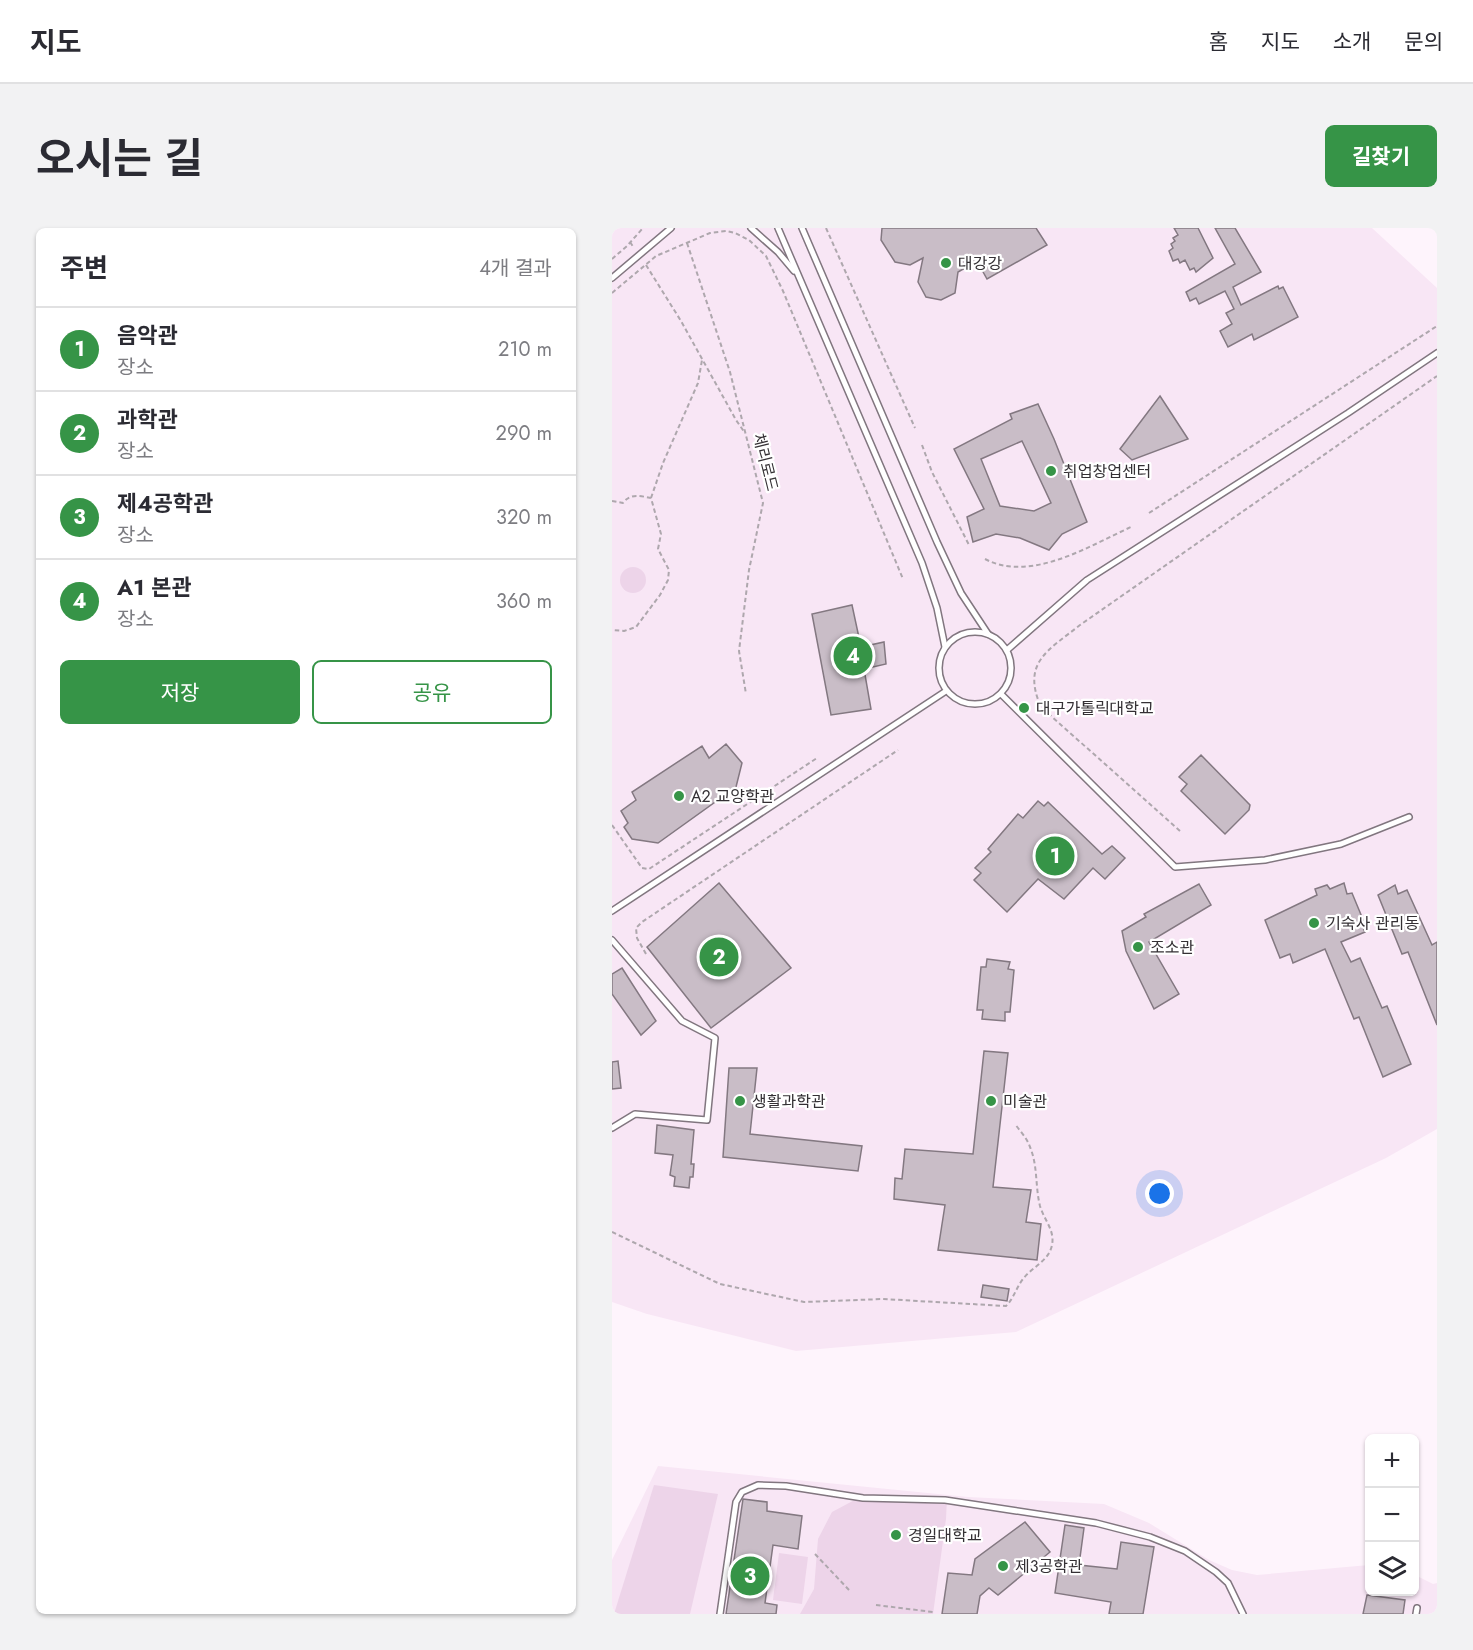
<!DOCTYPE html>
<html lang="ko">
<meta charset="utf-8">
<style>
body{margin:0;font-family:Jost,"Noto Sans KR",sans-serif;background:#f2f2f3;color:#2b2b33}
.controls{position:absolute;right:18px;bottom:18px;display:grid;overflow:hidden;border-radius:9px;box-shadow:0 2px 4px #0004}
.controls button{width:54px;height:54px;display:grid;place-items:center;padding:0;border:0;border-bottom:2px solid #e1e1e2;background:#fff;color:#2b2b33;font:30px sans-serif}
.you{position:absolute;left:548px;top:966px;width:21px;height:21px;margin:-15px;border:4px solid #fff;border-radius:50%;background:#1a73e8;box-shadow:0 0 0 9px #1a73e833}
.badge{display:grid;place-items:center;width:39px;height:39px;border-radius:50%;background:#369447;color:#fff;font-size:20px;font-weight:700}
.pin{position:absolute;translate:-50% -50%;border:3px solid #fff;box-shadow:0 2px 6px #0006}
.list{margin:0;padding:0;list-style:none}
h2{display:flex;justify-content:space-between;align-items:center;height:78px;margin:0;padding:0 24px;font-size:26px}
h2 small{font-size:20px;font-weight:400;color:#7c7c81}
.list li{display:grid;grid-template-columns:39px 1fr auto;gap:18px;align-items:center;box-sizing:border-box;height:84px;padding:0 24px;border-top:2px solid #e1e1e2}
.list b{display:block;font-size:22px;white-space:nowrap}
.list p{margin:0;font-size:20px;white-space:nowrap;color:#7c7c81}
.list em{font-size:20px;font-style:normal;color:#7c7c81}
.actions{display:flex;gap:12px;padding:18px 24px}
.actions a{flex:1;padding:14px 0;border:2px solid #369447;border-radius:9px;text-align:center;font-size:21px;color:#369447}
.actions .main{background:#369447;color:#fff}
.icon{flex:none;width:33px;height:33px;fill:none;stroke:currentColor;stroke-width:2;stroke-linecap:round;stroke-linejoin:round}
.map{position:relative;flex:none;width:825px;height:1386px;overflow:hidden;border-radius:9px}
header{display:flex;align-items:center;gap:36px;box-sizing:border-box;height:84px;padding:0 30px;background:#fff;border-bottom:2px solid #e1e1e2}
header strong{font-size:28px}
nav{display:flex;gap:33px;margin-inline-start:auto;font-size:21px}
.intro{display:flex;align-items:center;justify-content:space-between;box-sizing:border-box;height:144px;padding:0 36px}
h1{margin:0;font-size:42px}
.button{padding:15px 27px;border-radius:9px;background:#369447;color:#fff;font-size:21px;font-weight:700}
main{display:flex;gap:36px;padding:0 36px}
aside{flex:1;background:#fff;border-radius:9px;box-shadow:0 2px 4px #0004}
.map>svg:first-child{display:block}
.built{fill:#f8e6f5}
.green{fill:#edd4e9}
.building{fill:#c9bdc7;stroke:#837881;stroke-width:1.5;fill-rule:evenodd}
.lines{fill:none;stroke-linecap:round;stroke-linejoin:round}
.lane-casing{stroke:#81767f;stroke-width:8}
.path{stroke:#aea7ad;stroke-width:2;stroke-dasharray:4.5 3;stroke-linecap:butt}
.lane{stroke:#fff;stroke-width:5}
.poi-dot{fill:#369447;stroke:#fff;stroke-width:2}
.labels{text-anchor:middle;stroke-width:4.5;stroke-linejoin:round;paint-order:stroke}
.poi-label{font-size:16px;fill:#343034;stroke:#fff;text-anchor:start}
.street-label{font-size:16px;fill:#343034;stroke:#fff}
</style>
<header>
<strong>지도</strong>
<nav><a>홈</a><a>지도</a><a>소개</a><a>문의</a></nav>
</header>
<div class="intro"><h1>오시는 길</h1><a class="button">길찾기</a></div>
<main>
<aside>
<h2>주변<small>4개 결과</small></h2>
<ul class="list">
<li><span class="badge">1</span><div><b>음악관</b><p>장소</p></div><em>210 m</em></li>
<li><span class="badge">2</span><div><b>과학관</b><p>장소</p></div><em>290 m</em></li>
<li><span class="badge">3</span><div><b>제4공학관</b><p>장소</p></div><em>320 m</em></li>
<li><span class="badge">4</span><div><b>A1 본관</b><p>장소</p></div><em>360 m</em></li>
</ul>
<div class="actions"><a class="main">저장</a><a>공유</a></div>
</aside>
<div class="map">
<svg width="825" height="1386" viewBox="0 0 825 1386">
<rect width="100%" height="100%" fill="#fef4fc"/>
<!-- built -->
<g class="built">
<polygon points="0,0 760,0 825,60 825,901 774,930 404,1104 184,1123 35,1086 0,1074"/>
<polygon points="46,1238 356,1269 492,1276 537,1295 597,1332 620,1342 645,1347 757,1337 758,1364 802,1364 803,1347 821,1356 825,1355 825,1386 0,1386 0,1332"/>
</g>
<!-- green -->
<g class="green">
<circle cx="21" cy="352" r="13"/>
<polygon points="42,1257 106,1266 78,1386 2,1386"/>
<polygon points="252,1267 335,1270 334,1291 321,1386 188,1386 202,1361 206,1311 220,1284"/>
<polygon points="167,1325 196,1329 190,1376 161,1372"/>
</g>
<!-- building -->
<g class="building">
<polygon points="270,0 424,0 435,17 375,51 365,33 346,44 343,65 329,72 314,69 306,54 311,30 298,37 283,34 269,12"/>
<polygon points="562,0 586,0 601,30 584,44 582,40 578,42 573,32 568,35 566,31 561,33 557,23 561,20 559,16 563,13 561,10 566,7"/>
<polygon points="603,0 623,0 649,44 621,59 629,77 666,58 667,61 671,59 686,89 642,112 640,106 616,119 608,103 620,96 614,85 622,81 613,63 587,76 584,70 578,73 574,64 623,36"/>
<polygon points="548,168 576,211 520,232 508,221"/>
<path d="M426 176 442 211 475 294 450 306 437 322 408 310 384 306 361 314 355 289 372 281 342 221 400 191 398 186ZM410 213 439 275 422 283 388 278 369 231Z"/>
<polygon points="240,377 249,419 272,414 274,436 252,441 259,481 219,487 200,386"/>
<polygon points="114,516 130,535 124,559 46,615 20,611 12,599 16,595 9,583 24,572 20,564 90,518 97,530"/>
<polygon points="589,527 638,577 637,582 613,606 569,563 575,556 567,549"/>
<polygon points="426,573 432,578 436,574 490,626 500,618 513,630 493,651 481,640 452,671 426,651 395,684 362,652 369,645 363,640 379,624 376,621 406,586 411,590"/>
<polygon points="107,655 179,740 99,800 35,719"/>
<polygon points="732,655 735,666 740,665 752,694 749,696 753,704 729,714 739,734 748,730 770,780 775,778 799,836 771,849 747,789 742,791 713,721 681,735 678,726 668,730 653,692 705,667 703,661 715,657 718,661"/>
<polygon points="587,656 599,677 537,714 567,766 542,781 514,723 510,703 534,689 532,686"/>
<polygon points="783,657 786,666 795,662 820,717 825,714 825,797 796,724 790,726 766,667"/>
<polygon points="375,731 398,734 396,741 402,742 398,784 393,784 393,793 370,791 371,782 365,782 369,739 374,739"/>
<polygon points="10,740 44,793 29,807 0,766 0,746"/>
<polygon points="372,823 396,825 381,959 419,962 414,994 429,996 425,1032 326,1022 333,977 282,971 283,950 290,951 293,921 361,926"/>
<polygon points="6,833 9,860 0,861 0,834"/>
<polygon points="117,840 145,840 138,906 250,918 246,943 111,929"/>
<polygon points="45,897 82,902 79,936 82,936 81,949 78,949 77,960 62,958 63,949 58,947 61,927 43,925"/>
<polygon points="371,1057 397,1061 395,1073 369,1069"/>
<polygon points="131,1271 155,1274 155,1283 190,1288 186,1321 161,1317 153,1375 165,1377 164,1386 114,1386"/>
<polygon points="413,1294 438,1324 386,1367 377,1360 368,1368 365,1386 330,1386 336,1345 360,1347 363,1331"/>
<polygon points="453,1297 472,1300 467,1337 505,1341 509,1314 542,1319 531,1386 497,1386 499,1374 443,1365"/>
<polygon points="755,1367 793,1372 791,1386 751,1386"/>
</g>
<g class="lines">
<!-- lane casing -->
<g class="lane-casing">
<g id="lane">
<polyline points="139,0 166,24 182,43"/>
<polyline points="166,0 310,335 325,380 333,419"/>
<polyline points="190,0 325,314 349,365 376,406"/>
<polyline points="0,50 59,0"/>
<circle cx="363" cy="440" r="36"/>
<polyline points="395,422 475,352 736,185 825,125"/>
<polyline points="389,466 563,639 653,632 729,616 797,589"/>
<polyline points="0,683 334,463"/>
<polyline points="0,712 70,793 103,810 95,892 23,886 0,900"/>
<polyline points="108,1386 124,1274 130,1264 146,1257 174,1258 251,1270 333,1272 484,1295 538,1309 573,1323 604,1344 616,1355 631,1386"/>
<polyline points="804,1386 805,1380"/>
</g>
</g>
<!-- path -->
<g class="path">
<polyline points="214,0 303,200"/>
<polyline points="18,14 22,20"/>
<polyline points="75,15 118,144 151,275 137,342 127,423 134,466"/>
<polyline points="0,31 15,18 31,0"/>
<polyline points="34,37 69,93 124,192 133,205"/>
<polyline points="0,65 44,28 98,5 114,3 123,5 137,12 154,28 171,63 291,351"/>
<polyline points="310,217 320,244 357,317"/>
<polyline points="39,270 51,235 86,155 90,132"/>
<path d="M0 273 11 275C18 265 29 268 39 270L49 306 46 321 57 342 56 352 48 367 24 399 12 403 0 402"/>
<polyline points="537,285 825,98"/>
<path d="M373 331C419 355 477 318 519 299"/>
<polyline points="0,597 30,640 37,641 205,530"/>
<path d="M568 603 429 479C409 434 437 422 468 397L825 148"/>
<polyline points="34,726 25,710 24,700 30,694 286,522"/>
<path d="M0 1004 108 1056 192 1074 271 1071 394 1078C402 1070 404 1060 411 1051 420 1039 437 1033 440 1017 443 1002 432 992 428 978 423 958 426 938 418 919 415 910 408 903 403 896"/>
<polyline points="203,1326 238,1363"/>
<polyline points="264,1377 321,1384"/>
</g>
<!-- lane -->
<use href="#lane" class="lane"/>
</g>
<!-- markers -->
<g class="poi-dot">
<circle cx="334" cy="35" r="6"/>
<circle cx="439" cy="243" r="6"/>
<circle cx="412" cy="480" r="6"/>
<circle cx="67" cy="568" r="6"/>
<circle cx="702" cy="695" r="6"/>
<circle cx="526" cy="719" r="6"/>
<circle cx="128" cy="873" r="6"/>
<circle cx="379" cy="873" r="6"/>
<circle cx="284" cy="1307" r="6"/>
<circle cx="391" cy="1338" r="6"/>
</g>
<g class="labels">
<!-- poi labels -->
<g class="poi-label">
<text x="346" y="41">대강강</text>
<text x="451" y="249">취업창업센터</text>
<text x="424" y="486">대구가톨릭대학교</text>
<text x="79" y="574">A2 교양학관</text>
<text x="714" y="701">기숙사 관리동</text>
<text x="538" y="725">조소관</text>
<text x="140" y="879">생활과학관</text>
<text x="391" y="879">미술관</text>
<text x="296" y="1313">경일대학교</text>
<text x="403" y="1344">제3공학관</text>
</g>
<!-- street labels -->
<g class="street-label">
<text transform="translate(154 234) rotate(76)" y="6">체리로드</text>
</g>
</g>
</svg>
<div class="controls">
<button>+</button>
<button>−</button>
<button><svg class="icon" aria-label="layers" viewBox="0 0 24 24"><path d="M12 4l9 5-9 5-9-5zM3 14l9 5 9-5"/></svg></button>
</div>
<div class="you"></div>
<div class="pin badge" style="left:443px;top:628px">1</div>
<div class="pin badge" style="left:107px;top:729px">2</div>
<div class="pin badge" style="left:138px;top:1348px">3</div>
<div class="pin badge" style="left:241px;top:428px">4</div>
</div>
</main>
